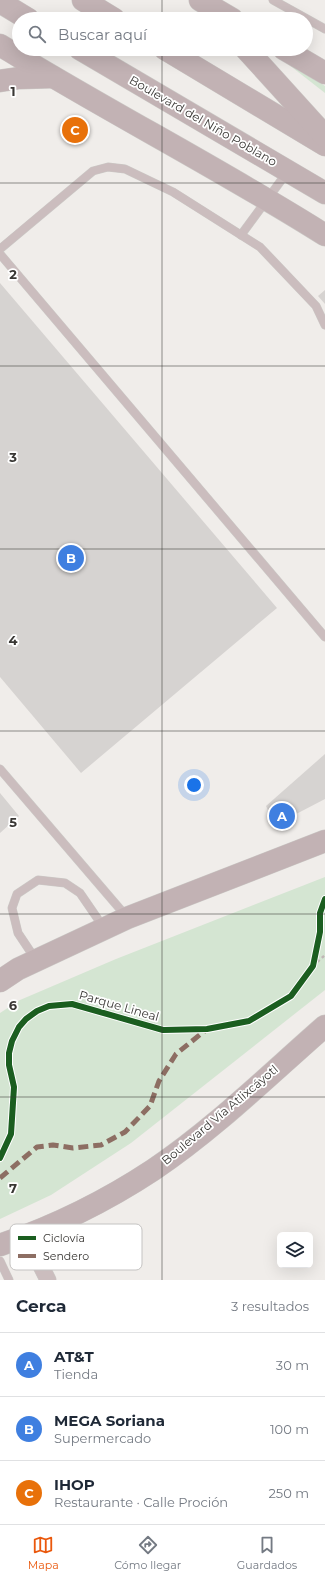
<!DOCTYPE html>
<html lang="es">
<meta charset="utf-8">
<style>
body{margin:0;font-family:Montserrat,sans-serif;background:#f2f2f3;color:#1f2937}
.controls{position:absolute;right:12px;bottom:12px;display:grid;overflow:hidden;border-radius:6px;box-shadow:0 4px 16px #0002}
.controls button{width:36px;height:36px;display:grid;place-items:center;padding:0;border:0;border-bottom:1px solid #e0e1e3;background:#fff;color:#1f2937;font:20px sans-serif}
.you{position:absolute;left:194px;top:785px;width:14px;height:14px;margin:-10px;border:3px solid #fff;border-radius:50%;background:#1a73e8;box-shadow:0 0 0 6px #1a73e833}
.badge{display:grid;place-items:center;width:26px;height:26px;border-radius:50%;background:#ea580c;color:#fff;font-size:13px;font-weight:700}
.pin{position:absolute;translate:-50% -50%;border:2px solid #fff;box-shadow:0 1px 4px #0006}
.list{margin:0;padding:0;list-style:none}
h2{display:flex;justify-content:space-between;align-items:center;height:52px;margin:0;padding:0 16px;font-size:17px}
h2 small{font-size:13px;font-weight:400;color:#747a83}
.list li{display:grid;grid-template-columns:26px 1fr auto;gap:12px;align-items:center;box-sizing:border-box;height:64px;padding:0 16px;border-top:1px solid #e0e1e3}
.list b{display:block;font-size:15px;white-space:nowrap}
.list p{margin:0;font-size:13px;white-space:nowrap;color:#747a83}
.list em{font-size:13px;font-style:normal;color:#747a83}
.icon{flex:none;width:22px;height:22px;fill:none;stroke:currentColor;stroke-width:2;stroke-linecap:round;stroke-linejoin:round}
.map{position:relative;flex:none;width:325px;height:1280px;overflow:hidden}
.search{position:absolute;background:#fff;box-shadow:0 4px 16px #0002;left:12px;right:12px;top:12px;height:44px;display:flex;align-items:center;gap:10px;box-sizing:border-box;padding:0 14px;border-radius:22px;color:#747a83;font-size:15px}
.sheet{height:244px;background:#fff}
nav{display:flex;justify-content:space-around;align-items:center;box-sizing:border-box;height:56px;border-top:1px solid #e0e1e3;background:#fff;font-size:11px;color:#747a83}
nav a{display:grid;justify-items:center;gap:2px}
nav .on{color:#ea580c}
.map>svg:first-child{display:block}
.green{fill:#d4e5d2}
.building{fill:#d6d3d1}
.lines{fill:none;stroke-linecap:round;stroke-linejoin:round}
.lane-casing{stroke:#cbc9c6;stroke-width:9}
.street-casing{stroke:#cbc9c6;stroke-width:17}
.secondary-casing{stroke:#cbc9c6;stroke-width:23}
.path{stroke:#c0b6b6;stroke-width:2.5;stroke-dasharray:3 3;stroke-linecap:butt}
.lane{stroke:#cbbdbe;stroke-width:8}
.street{stroke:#cbbdbe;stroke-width:16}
.secondary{stroke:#c2b2b4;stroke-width:22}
.quiet{stroke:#8d6e63;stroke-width:5;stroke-dasharray:10 5;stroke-linecap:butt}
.cycleway-casing{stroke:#fff;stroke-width:8}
.cycleway{stroke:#1b5e20;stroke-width:6}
.grid{fill:none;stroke:#393734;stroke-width:1;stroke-opacity:0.55}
.labels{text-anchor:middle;stroke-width:3.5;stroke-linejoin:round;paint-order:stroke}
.street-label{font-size:12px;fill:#393734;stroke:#fff}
.key{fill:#fff;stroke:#c4c3c2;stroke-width:1}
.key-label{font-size:11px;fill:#393734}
.grid-label{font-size:13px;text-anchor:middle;font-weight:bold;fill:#393734;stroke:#fff;stroke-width:3.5;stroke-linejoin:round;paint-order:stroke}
</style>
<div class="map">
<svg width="325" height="1280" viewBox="0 0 325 1280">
<rect width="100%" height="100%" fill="#f0edea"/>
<!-- green -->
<g class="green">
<polygon points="279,57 325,86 325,93"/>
<polygon points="325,877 325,990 131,1143 51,1195 0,1219 0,1013 20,1000 116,959"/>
</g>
<!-- building -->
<g class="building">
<polygon points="0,283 277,608 81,773 0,677"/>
<polygon points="325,290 325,304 318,296"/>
<polygon points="325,754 325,799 275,825 266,806"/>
<polygon points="0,793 19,816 0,833"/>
</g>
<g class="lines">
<!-- lane casing -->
<g class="lane-casing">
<g id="lane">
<polyline points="273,0 325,29"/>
<polyline points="241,235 288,171"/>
<polyline points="0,249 93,171 108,167 125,169 173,192 260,247 316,306 325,325"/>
<polyline points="0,254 325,637"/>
<polyline points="0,769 126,916"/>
<polyline points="36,960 18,933 12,908 17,894 38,880 65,883 80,893 104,928"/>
<polyline points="0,1261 9,1280"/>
</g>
</g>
<!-- street casing -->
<g class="street-casing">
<polyline id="street" points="26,1236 48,1280"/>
</g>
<!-- secondary casing -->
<g class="secondary-casing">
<g id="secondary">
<polyline points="83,0 114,19"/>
<polyline points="200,0 232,19"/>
<polyline points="0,2 28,19"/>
<path d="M0 45C107 111 219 168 325 235"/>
<polyline points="80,49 325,193"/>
<polyline points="165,49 325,145"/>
<polyline points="246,49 325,136"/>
<polyline points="284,49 325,73"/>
<polyline points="0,81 19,78 53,77"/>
<polyline points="0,981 18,969 127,918 325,841"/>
<path d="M0 1245C53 1227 106 1201 153 1170 214 1129 269 1075 325 1026"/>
</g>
</g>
<!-- path -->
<polyline class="path" points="313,966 325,955"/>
<!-- lane -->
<use href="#lane" class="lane"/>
<!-- street -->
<use href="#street" class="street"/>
<!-- secondary -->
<use href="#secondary" class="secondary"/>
<!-- quiet -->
<polyline class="quiet" points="0,1178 37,1147 53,1145 73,1148 101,1145 125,1132 150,1106 159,1081 176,1054 207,1029"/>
<!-- cycleway casing -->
<g class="cycleway-casing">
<polyline id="cycleway" points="0,1158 11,1134 14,1087 9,1065 9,1053 12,1041 19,1027 26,1019 37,1011 49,1006 72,1004 163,1030 207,1029 249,1021 291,996 313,966 320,932 320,913 325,899"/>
</g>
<!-- cycleway -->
<use href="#cycleway" class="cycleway"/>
</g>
<!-- grid -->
<path class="grid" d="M162 0V19M162 49V1280M0 183H325M0 366H325M0 549H325M0 731H325M0 914H325M0 1097H325"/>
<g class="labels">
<!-- street labels -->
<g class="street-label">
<text transform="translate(203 121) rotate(30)" y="4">Boulevard del Niño Poblano</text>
<text transform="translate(119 1006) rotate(16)" y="4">Parque Lineal</text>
<text transform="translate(220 1115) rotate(-40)" y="4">Boulevard Vía Atlixcáyotl</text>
</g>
</g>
<!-- legend -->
<rect x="10" y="1224" width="132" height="46" rx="6" class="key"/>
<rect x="18" y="1236" width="18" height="4" fill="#1b5e20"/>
<rect x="18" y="1254" width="18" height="4" fill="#8d6e63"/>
<g class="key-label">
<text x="43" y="1242">Ciclovía</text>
<text x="43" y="1260">Sendero</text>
</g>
<g class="grid-label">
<text x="13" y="96">1</text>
<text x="13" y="279">2</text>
<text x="13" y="462">3</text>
<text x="13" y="645">4</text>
<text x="13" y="827">5</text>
<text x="13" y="1010">6</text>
<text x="13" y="1193">7</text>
</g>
</svg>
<div class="controls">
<button><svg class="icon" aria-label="layers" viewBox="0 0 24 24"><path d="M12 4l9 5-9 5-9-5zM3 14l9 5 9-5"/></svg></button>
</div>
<div class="you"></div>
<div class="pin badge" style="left:282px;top:816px;background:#3f7fe0">A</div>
<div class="pin badge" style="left:71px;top:558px;background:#3f7fe0">B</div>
<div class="pin badge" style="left:75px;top:130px;background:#e8710a">C</div>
<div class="search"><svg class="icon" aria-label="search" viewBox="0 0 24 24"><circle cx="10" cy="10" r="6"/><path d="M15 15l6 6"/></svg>Buscar aquí</div>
</div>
<section class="sheet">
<h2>Cerca<small>3 resultados</small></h2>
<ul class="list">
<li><span class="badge" style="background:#3f7fe0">A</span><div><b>AT&amp;T</b><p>Tienda</p></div><em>30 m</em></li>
<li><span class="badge" style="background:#3f7fe0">B</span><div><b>MEGA Soriana</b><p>Supermercado</p></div><em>100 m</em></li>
<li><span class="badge" style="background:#e8710a">C</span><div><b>IHOP</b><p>Restaurante · Calle Proción</p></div><em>250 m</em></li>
</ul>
</section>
<nav>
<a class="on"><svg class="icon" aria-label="map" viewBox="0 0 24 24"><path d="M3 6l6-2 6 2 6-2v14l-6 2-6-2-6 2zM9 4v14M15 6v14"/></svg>Mapa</a>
<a><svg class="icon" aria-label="directions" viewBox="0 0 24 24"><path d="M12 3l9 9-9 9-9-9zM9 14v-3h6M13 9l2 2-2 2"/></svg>Cómo llegar</a>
<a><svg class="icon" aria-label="saved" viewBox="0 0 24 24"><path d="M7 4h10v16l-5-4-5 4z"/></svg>Guardados</a>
</nav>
